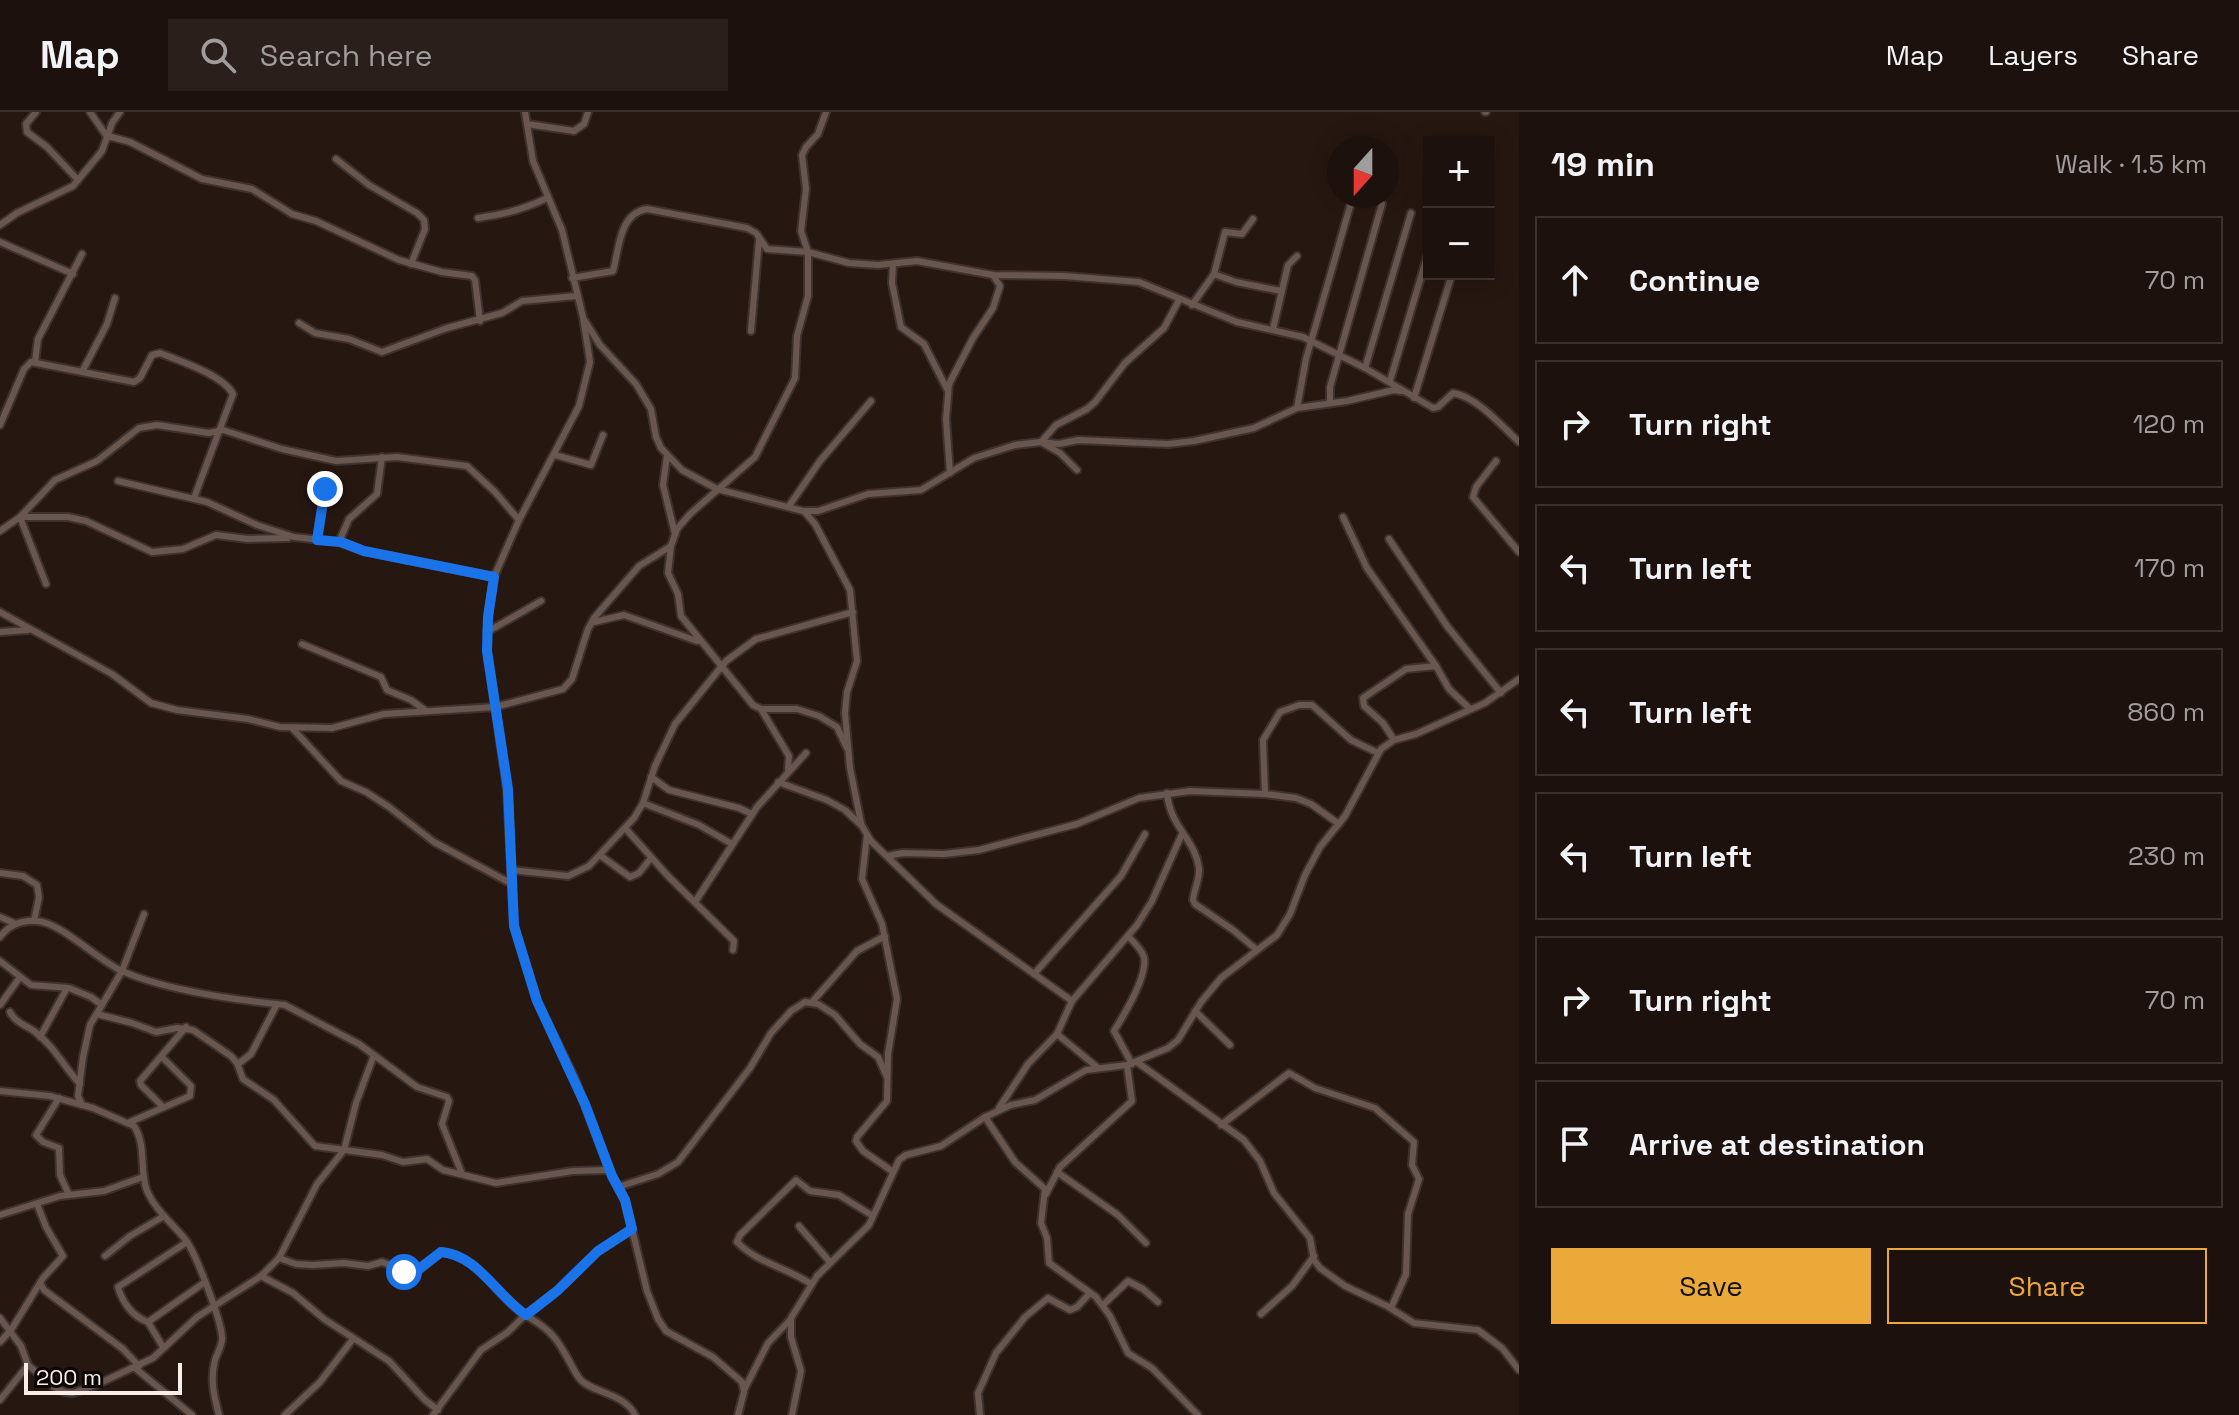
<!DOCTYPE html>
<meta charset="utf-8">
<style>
body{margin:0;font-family:"Space Grotesk",sans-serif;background:#2a1f1b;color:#f1f3f6}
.controls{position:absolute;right:24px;top:24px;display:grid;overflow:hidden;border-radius:0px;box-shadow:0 4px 20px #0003}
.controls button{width:72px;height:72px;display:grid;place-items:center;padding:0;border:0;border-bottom:2px solid #3b312e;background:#1d110d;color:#f1f3f6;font:40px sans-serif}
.compass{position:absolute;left:1327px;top:24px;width:72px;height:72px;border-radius:50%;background:#1d110d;box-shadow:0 4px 20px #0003;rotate:201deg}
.scale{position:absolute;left:24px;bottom:20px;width:158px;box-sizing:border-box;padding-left:8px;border:4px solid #faeeea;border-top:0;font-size:22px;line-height:28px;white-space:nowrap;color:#faeeea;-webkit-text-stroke:6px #0b0503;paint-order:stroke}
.stop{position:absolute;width:24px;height:24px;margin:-18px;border:6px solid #1a73e8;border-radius:50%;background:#fff}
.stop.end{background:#1a73e8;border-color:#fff;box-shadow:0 2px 8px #0008}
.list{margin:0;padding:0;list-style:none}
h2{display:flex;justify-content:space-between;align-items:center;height:104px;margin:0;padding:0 32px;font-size:34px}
h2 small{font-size:26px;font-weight:400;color:#a09d9d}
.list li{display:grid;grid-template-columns:52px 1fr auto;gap:24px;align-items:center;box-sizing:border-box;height:128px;margin:0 16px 16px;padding:0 16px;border:2px solid #3b312e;border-radius:0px}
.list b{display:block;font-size:30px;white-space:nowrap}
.list em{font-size:26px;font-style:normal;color:#a09d9d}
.actions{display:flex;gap:16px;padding:24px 32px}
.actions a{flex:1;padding:18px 0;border:2px solid #eba93a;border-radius:0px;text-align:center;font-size:28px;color:#eba93a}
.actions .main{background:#eba93a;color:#111}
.icon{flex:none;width:44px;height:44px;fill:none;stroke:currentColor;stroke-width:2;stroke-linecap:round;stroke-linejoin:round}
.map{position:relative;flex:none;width:1519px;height:1303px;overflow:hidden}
header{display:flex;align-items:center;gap:48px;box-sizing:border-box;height:112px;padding:0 40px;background:#1d110d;border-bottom:2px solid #3b312e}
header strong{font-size:38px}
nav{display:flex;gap:44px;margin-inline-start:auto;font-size:28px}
.search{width:560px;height:72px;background:#2a1f1b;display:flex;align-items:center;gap:20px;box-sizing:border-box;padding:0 28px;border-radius:0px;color:#a09d9d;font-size:30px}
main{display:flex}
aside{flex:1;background:#1d110d}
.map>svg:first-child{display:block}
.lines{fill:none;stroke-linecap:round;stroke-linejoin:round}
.minor-casing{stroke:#3e3230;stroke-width:10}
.minor{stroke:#69564e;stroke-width:6}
.route{stroke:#1a73e8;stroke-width:10}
</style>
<header>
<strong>Map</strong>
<div class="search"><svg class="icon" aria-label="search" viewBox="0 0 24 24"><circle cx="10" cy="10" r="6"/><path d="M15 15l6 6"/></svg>Search here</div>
<nav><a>Map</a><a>Layers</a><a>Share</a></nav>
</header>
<main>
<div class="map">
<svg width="1519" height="1303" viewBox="0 0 1519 1303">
<rect width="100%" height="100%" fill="#271711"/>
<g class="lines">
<!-- minor casing -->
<g class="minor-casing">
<g id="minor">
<polyline points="36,0 26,12 27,20 47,35 78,68"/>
<polyline points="90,0 108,26"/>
<polyline points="525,0 533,49 562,118 583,205 590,250 579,294 519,408 494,465 488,505 487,539 507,677 514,814 537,889 574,965 612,1064 625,1088 647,1179 658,1207 666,1219 713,1245 742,1270 744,1280 738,1303"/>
<polyline points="1485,0 1486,0"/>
<polyline points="527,12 574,19 584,12 588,0"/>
<polyline points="108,24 130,30 202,67 252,77 292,102 316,109 399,148 442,160 472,164 475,168 480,209"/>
<polyline points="336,47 369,73 417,101 424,108 425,117 411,152"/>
<path d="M478 106C502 103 525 97 547 86"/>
<polyline points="0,113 17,101 73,74 102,39 112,11 120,0"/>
<polyline points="0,130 73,162"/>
<polyline points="893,152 892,171 901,215 924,232 948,279"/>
<polyline points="1214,162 1236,170 1281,179"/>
<path d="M572 166 613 159C619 138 619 101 647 97L747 116 756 121 767 137 808 140 849 151 878 153 917 149 993 163 1064 164 1139 170 1237 210 1303 225 1365 256 1433 296 1438 295 1453 281C1477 285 1501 313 1519 330"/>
<polyline points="1192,193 1214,162 1225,120 1242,122 1253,107"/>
<polyline points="585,209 600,233 636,272 651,297 656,325 661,336 682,358 717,377 803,399 818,399 868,382 921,378 974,346 1015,333 1041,330 1059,332 1078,328 1168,332 1194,329 1254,316 1297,296 1347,289 1394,278 1401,279"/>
<polyline points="299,211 315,221 349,227 382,240 447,216 502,201 522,189 576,184"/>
<polyline points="1273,217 1288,153 1297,144"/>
<polyline points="751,219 759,128"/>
<polyline points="35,250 38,227 82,142"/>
<polyline points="1365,256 1411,101"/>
<polyline points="82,260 107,212 115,186"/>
<polyline points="1390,269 1429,138"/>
<polyline points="1414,286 1452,162"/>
<polyline points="1330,291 1330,275 1382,92"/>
<polyline points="1297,296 1306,247 1353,84"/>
<path d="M0 313 24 257 31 250 134 270 140 266 152 243 160 241C180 249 223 263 233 282L194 386"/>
<polyline points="555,343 591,353 603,323"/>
<polyline points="667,344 663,373 675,422"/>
<polyline points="1496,349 1476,375 1473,385 1519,440"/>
<polyline points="1077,358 1060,341 1041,330 1056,313 1087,297 1095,290 1125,251 1164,216 1179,188"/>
<polyline points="950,361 946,307 949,272 973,226 993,196 1000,174 993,163"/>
<polyline points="118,369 207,390 257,413 294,425 339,430 364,439 494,465"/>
<polyline points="789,394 820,349 871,289"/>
<polyline points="804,399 815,412 850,478 857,549 847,580 845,601 850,656 861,711"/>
<polyline points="1343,405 1367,456 1436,554 1449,577 1469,596"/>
<polyline points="0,419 20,405 68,405 86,409 152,440 183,437 216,423 248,427 288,426"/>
<polyline points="1389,427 1447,514 1501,581"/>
<polyline points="317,428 325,377"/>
<polyline points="339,430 349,407 377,382 382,345"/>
<polyline points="671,434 668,461 678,482 681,504 753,593 761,597 797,597 819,604 837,615 847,636"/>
<polyline points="46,472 20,405 55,368 97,349 139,316 157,313 209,321 223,318 282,337 336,349 397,345 467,354 495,380 519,408"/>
<polyline points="0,500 112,562 151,591 177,598 248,607 280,615 332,616 384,602 495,595 563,577 572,567 588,517 594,506 639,454 671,434 677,417 690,402 755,345 795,266 797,224 808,184 808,140 801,119 806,77 802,43 806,35 818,22 826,0"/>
<polyline points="594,510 624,503 697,529"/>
<polyline points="0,520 28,518"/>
<polyline points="487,520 541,489"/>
<polyline points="302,532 381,565 387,578 411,588 426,599"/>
<polyline points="761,597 789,644 788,657"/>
<polyline points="293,617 341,669 366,680 389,695 434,730 512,772"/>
<polyline points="1394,628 1383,611 1364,594 1363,586 1406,557 1436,554"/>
<polyline points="651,665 669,678 739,696 752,702"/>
<polyline points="778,670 827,688 845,698 862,714 871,729 936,792 1072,889"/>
<path d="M1167 681C1170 715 1195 727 1199 756 1200 767 1194 777 1193 788L1195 792 1233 818 1257 838"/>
<polyline points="1265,682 1263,628 1280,600 1299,593 1312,593 1351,628 1378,641"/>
<polyline points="643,691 699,713 732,732"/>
<polyline points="626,717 668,764 734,829 733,838"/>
<polyline points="867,723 862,767 882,812 897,887 888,942 887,989 857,1025 856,1029 863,1039 892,1059"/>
<polyline points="601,744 630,765 639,761 651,746"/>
<polyline points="887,744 903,741 944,742 979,738 1077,712 1139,686 1190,679 1265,682 1296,686 1311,692 1339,712"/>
<polyline points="511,758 568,764 589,754 634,706 643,691 655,654 675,612 726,549 756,527 853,500"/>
<polyline points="0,761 23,764 37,773 39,785 34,809"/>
<polyline points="695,790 757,695 806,641"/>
<polyline points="0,805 16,812"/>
<path d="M1128 824C1133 829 1142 838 1144 845 1148 864 1124 903 1114 919L1132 952"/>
<path d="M0 825C9 813 22 808 37 809 60 810 99 849 122 859 167 879 236 888 285 893L359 932 417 975 447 985 449 989 442 1012 462 1062"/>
<polyline points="0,849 31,873 69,876 91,885 102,893"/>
<polyline points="1034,862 1121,764 1145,722"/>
<polyline points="812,890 857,839 885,824"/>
<polyline points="0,893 20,865"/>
<polyline points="1195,899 1230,933"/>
<path d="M10 900C15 910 25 913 34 919 54 934 64 955 80 972"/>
<polyline points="97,902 132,911 156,920 177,916 193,918 231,944 237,951 243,967 274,988 315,1034 382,1043 403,1050 427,1047 443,1058 496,1071 573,1059 609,1058"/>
<polyline points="1057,922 1097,955"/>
<polyline points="40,925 67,876"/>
<polyline points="1137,950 1244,1028 1260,1049 1274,1081 1310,1126 1314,1148 1320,1156 1345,1174 1387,1194 1414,1211 1478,1218 1502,1236 1519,1258"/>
<polyline points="238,952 251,942 277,892"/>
<path d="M0 979 50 984 93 996 134 1014C147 1034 139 1057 147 1079 156 1099 172 1111 185 1127 196 1141 221 1208 222 1225 223 1233 217 1241 215 1248 210 1268 214 1284 219 1303"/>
<polyline points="59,986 36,1023 43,1030 59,1036 60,1063 69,1083"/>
<polyline points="82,993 78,984 83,945 90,913 122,859 144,802"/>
<polyline points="163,995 141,973 140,969 186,915"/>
<polyline points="999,996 1028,952 1057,922 1072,889 1137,813 1152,789 1182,722"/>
<polyline points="985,1005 1015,1050 1045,1077 1041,1111 1047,1126 1049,1151 1096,1185 1110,1204 1128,1241 1152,1256 1198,1303"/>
<polyline points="130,1010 190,984 191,974 162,945"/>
<polyline points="1221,1013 1289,961 1315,976 1375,996 1383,1003 1414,1030 1412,1053 1419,1067 1408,1102 1406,1162 1391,1196"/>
<polyline points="1057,1060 1118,1103 1146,1131"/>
<polyline points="618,1075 658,1062 678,1050 750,956 771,921 791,899 805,890 818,892 835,903 860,932 878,945 887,965"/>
<polyline points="1046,1082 1060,1055 1132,989 1127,953"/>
<polyline points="0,1103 60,1084 104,1079 143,1065"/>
<polyline points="799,1114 830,1150"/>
<polyline points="105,1144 130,1124 164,1104"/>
<path d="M279 1146 296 1152 313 1153 344 1151 368 1154 382 1150 411 1161 418 1159 441 1140C476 1143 494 1178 518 1198 530 1207 543 1212 553 1224 564 1236 570 1253 579 1266 589 1280 625 1281 635 1303"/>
<polyline points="261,1164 293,1181 324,1207 389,1249 425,1288 438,1298"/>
<polyline points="40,1171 44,1178 123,1237 139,1254"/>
<path d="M811 1172C788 1156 757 1151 737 1130L740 1123 796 1068 810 1079 839 1083 873 1104"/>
<polyline points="1103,1193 1128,1169 1143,1177 1158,1190"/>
<polyline points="1261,1202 1292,1174 1314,1144"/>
<polyline points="0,1206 21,1234 28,1253 54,1275 64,1280 73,1281 96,1273 153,1246 197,1205 261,1164 279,1146 317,1072 344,1038 356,991 374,943"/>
<path d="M148 1210C133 1205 122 1190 118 1175L187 1130"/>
<polyline points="0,1230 11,1218 43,1166 63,1144 46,1115 37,1092"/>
<polyline points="163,1235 148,1210 205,1170"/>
<polyline points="135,1256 192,1303"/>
<polyline points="744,1278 768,1231 790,1208"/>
<polyline points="0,1288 28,1253"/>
<polyline points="285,1303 320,1270 353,1227"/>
<polyline points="433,1303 481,1238 508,1220 521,1207 557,1179 598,1139 632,1117"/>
<polyline points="792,1303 801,1259 791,1225 791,1206 817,1164 869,1113 899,1048 906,1043 941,1034 985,1005 1011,993 1035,988 1086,958 1127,953 1168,936 1178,928 1201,890 1221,866 1277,823 1290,802 1305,763 1320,735 1345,704 1381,637 1394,628 1416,622 1485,591 1519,567"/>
<polyline points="980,1303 978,1281 996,1241 1025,1205 1048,1186 1070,1198 1077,1195 1090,1181"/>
</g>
</g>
<!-- minor -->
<use href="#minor" class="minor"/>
</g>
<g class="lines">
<!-- route -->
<path class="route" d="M325 377 317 428 341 430 364 439 494 465 488 505 487 539 508 677 514 814 537 889 585 992 612 1064 625 1088 632 1117 598 1139 557 1179 526 1203C496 1183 478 1143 441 1140L415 1160H404"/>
</g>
</svg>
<div class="controls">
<button>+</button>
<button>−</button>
</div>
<svg class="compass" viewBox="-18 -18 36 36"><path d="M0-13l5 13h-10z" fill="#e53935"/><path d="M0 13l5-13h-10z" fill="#a09d9d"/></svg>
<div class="scale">200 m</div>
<div class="stop" style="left:404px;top:1160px"></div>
<div class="stop end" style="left:325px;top:377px"></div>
</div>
<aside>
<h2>19 min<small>Walk · 1.5 km</small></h2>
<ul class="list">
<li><svg class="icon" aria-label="ahead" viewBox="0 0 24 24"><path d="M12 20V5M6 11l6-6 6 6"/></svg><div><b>Continue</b></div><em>70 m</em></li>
<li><svg class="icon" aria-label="right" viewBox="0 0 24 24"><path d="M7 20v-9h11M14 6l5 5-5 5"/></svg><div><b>Turn right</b></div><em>120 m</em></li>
<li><svg class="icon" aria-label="left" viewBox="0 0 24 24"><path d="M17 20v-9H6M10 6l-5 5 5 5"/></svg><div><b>Turn left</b></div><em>170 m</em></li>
<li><svg class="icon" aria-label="left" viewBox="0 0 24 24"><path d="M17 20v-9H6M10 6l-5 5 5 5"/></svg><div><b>Turn left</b></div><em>860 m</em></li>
<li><svg class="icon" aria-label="left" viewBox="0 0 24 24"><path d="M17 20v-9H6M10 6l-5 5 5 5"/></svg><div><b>Turn left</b></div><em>230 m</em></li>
<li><svg class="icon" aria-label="right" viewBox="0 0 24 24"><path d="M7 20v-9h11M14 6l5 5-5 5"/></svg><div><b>Turn right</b></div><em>70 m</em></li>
<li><svg class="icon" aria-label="arrive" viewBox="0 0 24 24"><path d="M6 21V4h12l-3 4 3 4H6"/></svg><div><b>Arrive at destination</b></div></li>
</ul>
<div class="actions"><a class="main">Save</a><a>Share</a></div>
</aside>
</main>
